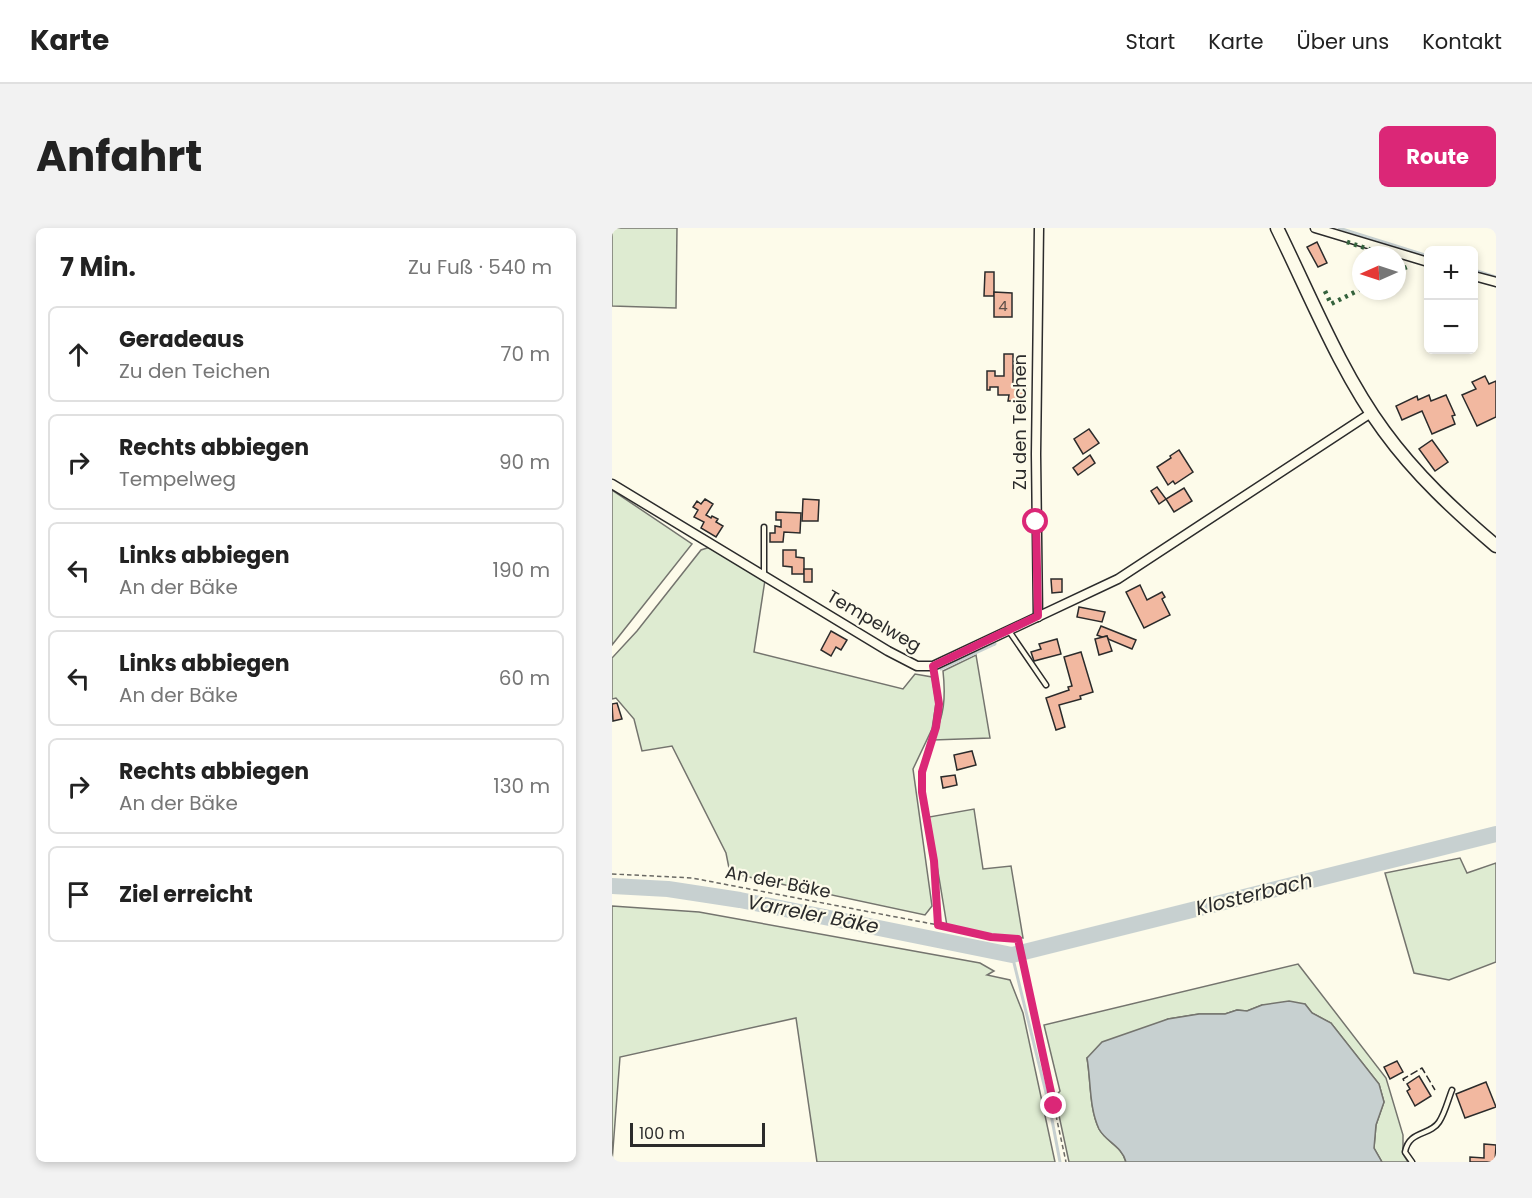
<!DOCTYPE html>
<html lang="de">
<meta charset="utf-8">
<style>
body{margin:0;font-family:Poppins,sans-serif;background:#f2f2f2;color:#222}
.controls{position:absolute;right:18px;top:18px;display:grid;overflow:hidden;border-radius:9px;box-shadow:0 3px 9px #0003}
.controls button{width:54px;height:54px;display:grid;place-items:center;padding:0;border:0;border-bottom:2px solid #e0e0e0;background:#fff;color:#222;font:30px sans-serif}
.compass{position:absolute;left:740px;top:18px;width:54px;height:54px;border-radius:50%;background:#fff;box-shadow:0 3px 9px #0003;rotate:267deg}
.scale{position:absolute;left:18px;bottom:15px;width:135px;box-sizing:border-box;padding-left:6px;border:3px solid #2b2b2b;border-top:0;font-size:16px;line-height:21px;white-space:nowrap;color:#2b2b2b;-webkit-text-stroke:4px #fdfbea;paint-order:stroke}
.stop{position:absolute;width:18px;height:18px;margin:-14px;border:4px solid #db2777;border-radius:50%;background:#fff}
.stop.end{background:#db2777;border-color:#fff;box-shadow:0 2px 6px #0008}
.list{margin:0;padding:0;list-style:none}
h2{display:flex;justify-content:space-between;align-items:center;height:78px;margin:0;padding:0 24px;font-size:26px}
h2 small{font-size:20px;font-weight:400;color:#767676}
.list li{display:grid;grid-template-columns:39px 1fr auto;gap:18px;align-items:center;box-sizing:border-box;height:96px;margin:0 12px 12px;padding:0 12px;border:2px solid #e0e0e0;border-radius:9px}
.list b{display:block;font-size:22px;white-space:nowrap}
.list p{margin:0;font-size:20px;white-space:nowrap;color:#767676}
.list em{font-size:20px;font-style:normal;color:#767676}
.icon{flex:none;width:33px;height:33px;fill:none;stroke:currentColor;stroke-width:2;stroke-linecap:round;stroke-linejoin:round}
.map{position:relative;flex:none;width:884px;height:934px;overflow:hidden;border-radius:9px}
header{display:flex;align-items:center;gap:36px;box-sizing:border-box;height:84px;padding:0 30px;background:#fff;border-bottom:2px solid #e0e0e0}
header strong{font-size:28px}
nav{display:flex;gap:33px;margin-inline-start:auto;font-size:21px}
.intro{display:flex;align-items:center;justify-content:space-between;box-sizing:border-box;height:144px;padding:0 36px}
h1{margin:0;font-size:42px}
.button{padding:15px 27px;border-radius:9px;background:#db2777;color:#fff;font-size:21px;font-weight:700}
main{display:flex;gap:36px;padding:0 36px}
aside{flex:1;background:#fff;border-radius:9px;box-shadow:0 3px 9px #0003}
.map>svg:first-child{display:block}
.green{fill:#deebd1;stroke:#74746e;stroke-width:1.5}
.water{fill:#c7d0d0;stroke:#74746e;stroke-width:1.5}
.lines{fill:none;stroke-linecap:round;stroke-linejoin:round}
.stream{stroke:#c7d0d0;stroke-width:3}
.river{stroke:#c7d0d0;stroke-width:16}
.building{fill:#f2b8a0;stroke:#2b2b2b;stroke-width:1.5}
.lane-casing{stroke:#2b2b2b;stroke-width:7}
.street-casing{stroke:#2b2b2b;stroke-width:11}
.secondary-casing{stroke:#2b2b2b;stroke-width:15}
.path{stroke:#6a6964;stroke-width:1.5;stroke-dasharray:4.5 3;stroke-linecap:butt}
.lane{stroke:#fdfbea;stroke-width:4}
.street{stroke:#fdfbea;stroke-width:8}
.secondary{stroke:#fdfbea;stroke-width:12}
.hedge{stroke:#34623c;stroke-width:4.5;stroke-dasharray:3 4.5;stroke-linecap:butt}
.fence{stroke:#2b2b2b;stroke-width:1.5;stroke-dasharray:8 3;stroke-linecap:butt}
.route{stroke:#db2777;stroke-width:8}
.labels{text-anchor:middle;stroke-width:4.5;stroke-linejoin:round;paint-order:stroke}
.number-label{font-size:15px;fill:#5d4e48}
.street-label{font-size:18px;fill:#2b2b2b;stroke:#fdfbea}
.water-label{font-size:20px;font-style:italic;fill:#2b2b2b;stroke:#fdfbea}
</style>
<header>
<strong>Karte</strong>
<nav><a>Start</a><a>Karte</a><a>Über uns</a><a>Kontakt</a></nav>
</header>
<div class="intro"><h1>Anfahrt</h1><a class="button">Route</a></div>
<main>
<aside>
<h2>7 Min.<small>Zu Fuß · 540 m</small></h2>
<ul class="list">
<li><svg class="icon" aria-label="ahead" viewBox="0 0 24 24"><path d="M12 20V5M6 11l6-6 6 6"/></svg><div><b>Geradeaus</b><p>Zu den Teichen</p></div><em>70 m</em></li>
<li><svg class="icon" aria-label="right" viewBox="0 0 24 24"><path d="M7 20v-9h11M14 6l5 5-5 5"/></svg><div><b>Rechts abbiegen</b><p>Tempelweg</p></div><em>90 m</em></li>
<li><svg class="icon" aria-label="left" viewBox="0 0 24 24"><path d="M17 20v-9H6M10 6l-5 5 5 5"/></svg><div><b>Links abbiegen</b><p>An der Bäke</p></div><em>190 m</em></li>
<li><svg class="icon" aria-label="left" viewBox="0 0 24 24"><path d="M17 20v-9H6M10 6l-5 5 5 5"/></svg><div><b>Links abbiegen</b><p>An der Bäke</p></div><em>60 m</em></li>
<li><svg class="icon" aria-label="right" viewBox="0 0 24 24"><path d="M7 20v-9h11M14 6l5 5-5 5"/></svg><div><b>Rechts abbiegen</b><p>An der Bäke</p></div><em>130 m</em></li>
<li><svg class="icon" aria-label="arrive" viewBox="0 0 24 24"><path d="M6 21V4h12l-3 4 3 4H6"/></svg><div><b>Ziel erreicht</b></div></li>
</ul>
</aside>
<div class="map">
<svg width="884" height="934" viewBox="0 0 884 934">
<rect width="100%" height="100%" fill="#fdfbea"/>
<!-- green -->
<g class="green">
<polygon points="0,0 65,0 64,80 0,78"/>
<polygon points="0,262 80,316 0,417"/>
<polygon points="98,319 153,352 142,424 291,461 303,446 320,449 324,475 320,501 301,541 320,678 313,687 118,645 114,625 60,518 30,523 22,491 4,470 0,471 0,430 25,403 89,322"/>
<path d="M364 427 378 510 321 512C332 487 334 471 331 443Z"/>
<polygon points="362,581 371,641 399,638 411,710 379,708 335,698 317,589"/>
<polygon points="848,630 855,645 884,635 884,734 837,752 802,745 773,645"/>
<polygon points="0,678 87,684 368,735 382,743 375,747 398,752 411,785 443,934 205,934 184,790 8,829 0,934"/>
<path d="M686 736 774 850 791 907V926L796 934H770L762 920 764 897 772 874 767 856 719 795 700 785 693 776 650 777 635 783 625 782 613 786H587L556 791 475 830C479 852 477 880 487 901 494 914 510 918 514 934H457L443 869 448 863 432 797Z"/>
</g>
<!-- water -->
<path class="water" d="M677 773 693 776 700 785 719 795 767 856 772 874 764 897 762 920 770 934H514C510 918 494 914 487 901 477 880 479 853 475 830L490 814 556 791 587 786H613L625 782 635 783 650 777Z"/>
<g class="lines">
<!-- stream -->
<g class="stream">
<polyline points="727,0 816,28"/>
<polyline points="862,42 884,49"/>
<polyline points="329,441 383,416"/>
<polyline points="400,727 438,881 448,934"/>
</g>
<!-- river -->
<polyline class="river" points="0,658 56,661 128,672 400,727 884,606"/>
</g>
<!-- building -->
<g class="building">
<polygon points="705,14 715,35 706,39 695,19"/>
<polygon points="373,44 382,44 382,68 372,68"/>
<polygon points="382,64 400,65 400,89 382,89"/>
<polygon points="392,126 401,126 401,157 414,157 413,173 396,173 397,167 386,167 386,159 378,159 378,162 375,162 375,143 383,143 383,148 392,148"/>
<polygon points="873,148 877,156 884,153 884,189 865,198 850,167 864,161 860,154"/>
<polygon points="817,167 819,173 834,167 843,187 840,188 843,196 820,206 810,183 790,192 784,178 805,168 806,172"/>
<polygon points="477,201 487,215 471,226 462,211"/>
<polygon points="820,212 836,234 823,243 807,221"/>
<polygon points="567,222 581,244 563,256 561,253 556,257 545,239 559,230 558,228"/>
<polygon points="478,227 483,235 466,247 461,240"/>
<polygon points="545,259 554,271 547,276 539,263"/>
<polygon points="572,260 580,273 562,284 554,271"/>
<polygon points="93,271 101,276 94,287 99,290 100,288 106,291 104,294 111,298 104,309 89,300 92,294 82,289 86,282 81,279 85,273 89,276"/>
<polygon points="191,271 207,272 206,293 190,293"/>
<polygon points="164,284 189,285 188,305 172,304 171,314 158,314 158,305 163,305 163,298 169,299 169,292 164,292"/>
<polygon points="171,322 184,322 184,329 192,330 192,346 180,346 180,339 171,338"/>
<rect x="192" y="341" width="8" height="13"/>
<polygon points="439,351 450,351 450,364 440,365"/>
<polygon points="528,357 535,372 550,364 553,369 550,371 558,387 532,400 514,364"/>
<polygon points="467,379 493,384 490,394 465,389"/>
<polygon points="489,398 524,412 520,421 496,411 495,408 490,409 485,407"/>
<polygon points="219,403 235,412 229,422 224,419 219,428 209,422"/>
<polygon points="495,408 500,423 487,427 483,411"/>
<polygon points="445,411 449,426 422,433 419,424 429,421 427,416"/>
<polygon points="469,424 481,464 468,468 469,471 447,477 453,499 444,502 434,470 457,462 456,459 460,458 452,429"/>
<polygon points="5,475 10,491 1,493 0,476"/>
<polygon points="360,523 364,537 345,542 342,527"/>
<polygon points="343,547 345,557 331,560 329,549"/>
<polygon points="785,833 791,844 778,851 772,839"/>
<polygon points="807,848 819,868 803,878 795,863 798,861 795,856"/>
<polygon points="874,854 884,879 853,890 844,866"/>
<polygon points="872,916 884,917 883,934 858,934 858,929 872,930"/>
</g>
<g class="lines">
<!-- lane casing -->
<g class="lane-casing">
<g id="lane">
<polyline points="152,347 152,299"/>
<polyline points="397,403 434,457"/>
<path d="M800 934 793 924C797 902 818 908 827 894 833 885 836 872 840 862"/>
</g>
</g>
<!-- street casing -->
<g class="street-casing">
<g id="street">
<polyline points="703,0 816,34"/>
<polyline points="862,48 884,54"/>
<polyline points="0,256 276,423 305,438 321,438 506,351 759,185"/>
<polyline points="426,389 424,226 427,0"/>
</g>
</g>
<!-- secondary casing -->
<g class="secondary-casing">
<path id="secondary" d="M665 0C698 67 728 143 772 203 804 247 843 283 884 318"/>
</g>
<!-- path -->
<g class="path">
<polyline points="323,448 327,476 324,499 312,535 309,554 322,633 326,697"/>
<polyline points="0,646 80,650 326,697 379,709 406,711 454,934"/>
</g>
<!-- lane -->
<use href="#lane" class="lane"/>
<!-- street -->
<use href="#street" class="street"/>
<!-- secondary -->
<use href="#secondary" class="secondary"/>
<!-- hedge -->
<g class="hedge">
<polyline points="735,14 775,27"/>
<polyline points="785,43 795,39"/>
<polyline points="713,63 719,76 749,61"/>
</g>
<!-- fence -->
<polyline class="fence" points="792,853 791,851 810,840 823,862"/>
</g>
<g class="lines">
<!-- route -->
<polyline class="route" points="424,294 426,388 321,438 327,476 324,499 310,544 310,564 322,633 326,697 379,709 406,711 442,878"/>
</g>
<g class="labels">
<!-- number labels -->
<g class="number-label">
<text x="391" y="83">4</text>
</g>
<!-- street labels -->
<g class="street-label">
<text transform="translate(408 194) rotate(-90)" y="6">Zu den Teichen</text>
<text transform="translate(262 393) rotate(30)" y="6">Tempelweg</text>
<text transform="translate(166 654) rotate(11)" y="6">An der Bäke</text>
</g>
<!-- water labels -->
<g class="water-label">
<text transform="translate(642 666) rotate(-14)" y="7">Klosterbach</text>
<text transform="translate(201 686) rotate(11)" y="7">Varreler Bäke</text>
</g>
</g>
</svg>
<div class="controls">
<button>+</button>
<button>−</button>
</div>
<svg class="compass" viewBox="-18 -18 36 36"><path d="M0-13l5 13h-10z" fill="#e53935"/><path d="M0 13l5-13h-10z" fill="#767676"/></svg>
<div class="scale">100 m</div>
<div class="stop" style="left:424px;top:294px"></div>
<div class="stop end" style="left:442px;top:878px"></div>
</div>
</main>
